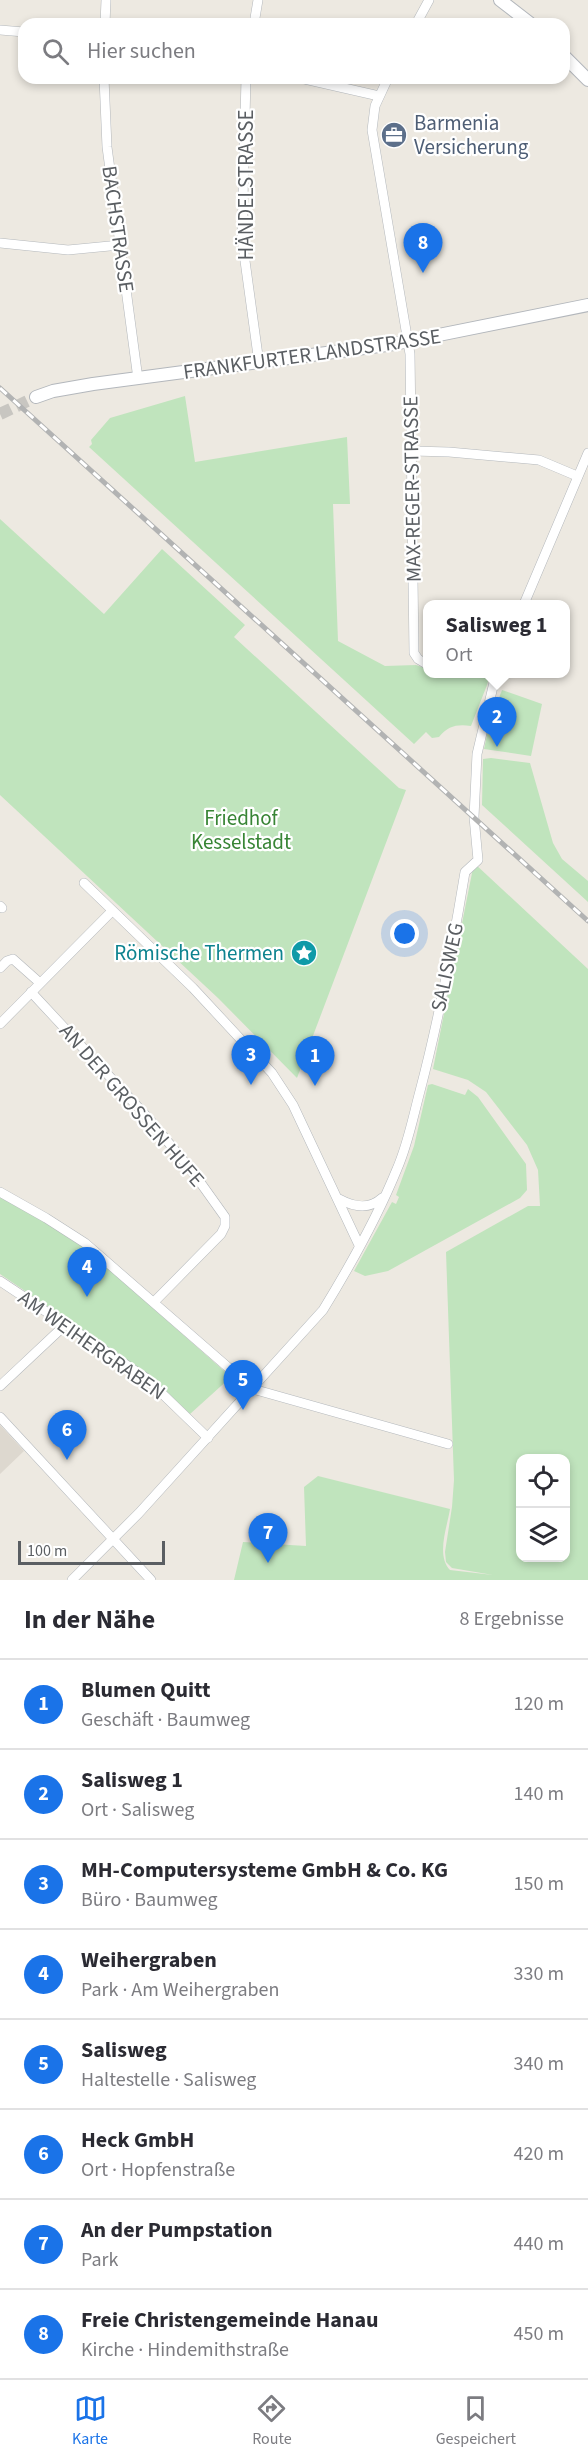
<!DOCTYPE html>
<html lang="de">
<meta charset="utf-8">
<style>
body{margin:0;font-family:"Source Sans 3",sans-serif;background:#f2f2f3;color:#2b2b33}
.controls{position:absolute;right:18px;bottom:18px;display:grid;overflow:hidden;border-radius:12px;box-shadow:0 3px 9px #0003}
.controls button{width:54px;height:54px;display:grid;place-items:center;padding:0;border:0;border-bottom:2px solid #e1e1e2;background:#fff;color:#2b2b33;font:30px sans-serif}
.scale{position:absolute;left:18px;bottom:15px;width:147px;box-sizing:border-box;padding-left:6px;border:3px solid #5a5e62;border-top:0;font-size:16px;line-height:21px;white-space:nowrap;color:#5a5e62;-webkit-text-stroke:4px #fff;paint-order:stroke}
.you{position:absolute;left:405px;top:934px;width:21px;height:21px;margin:-15px;border:4px solid #fff;border-radius:50%;background:#1a73e8;box-shadow:0 0 0 9px #1a73e833}
.badge{display:grid;place-items:center;width:39px;height:39px;border-radius:50%;background:#1a73e8;color:#fff;font-size:20px;font-weight:700}
.pin{position:absolute;translate:-50% -50px;filter:drop-shadow(0 2px 3px #0008)}
.pin::after{content:'';position:absolute;top:32px;width:21px;height:18px;background:inherit;clip-path:polygon(0 0,100% 0,50% 100%)}
.popup{position:absolute;left:423px;top:600px;width:147px;height:78px;box-sizing:border-box;display:grid;place-content:center;border-radius:12px;background:#fff;filter:drop-shadow(0 2px 4px #0005);font-size:20px;white-space:nowrap;color:#7c7c81}
.popup b{font-size:22px;color:#2b2b33}
.popup::after{content:'';position:absolute;left:50%;top:100%;margin-left:-12px;border:12px solid transparent;border-top-color:#fff}
.list{margin:0;padding:0;list-style:none}
h2{display:flex;justify-content:space-between;align-items:center;height:78px;margin:0;padding:0 24px;font-size:26px}
h2 small{font-size:20px;font-weight:400;color:#7c7c81}
.list li{display:grid;grid-template-columns:39px 1fr auto;gap:18px;align-items:center;box-sizing:border-box;height:90px;padding:0 24px;border-top:2px solid #e1e1e2}
.list b{display:block;font-size:22px;white-space:nowrap}
.list p{margin:0;font-size:20px;white-space:nowrap;color:#7c7c81}
.list em{font-size:20px;font-style:normal;color:#7c7c81}
.icon{flex:none;width:33px;height:33px;fill:none;stroke:currentColor;stroke-width:2;stroke-linecap:round;stroke-linejoin:round}
.map{position:relative;flex:none;width:588px;height:1580px;overflow:hidden}
.search{position:absolute;background:#fff;box-shadow:0 3px 9px #0003;left:18px;right:18px;top:18px;height:66px;display:flex;align-items:center;gap:15px;box-sizing:border-box;padding:0 21px;border-radius:18px;color:#7c7c81;font-size:22px}
.sheet{height:798px;background:#fff}
nav{display:flex;justify-content:space-around;align-items:center;box-sizing:border-box;height:84px;border-top:2px solid #e1e1e2;background:#fff;font-size:16px;color:#7c7c81}
nav a{display:grid;justify-items:center;gap:3px}
nav .on{color:#1a73e8}
.map>svg:first-child{display:block}
.education{fill:#ddd8cf}
.green{fill:#c0e4bd;fill-rule:evenodd}
.lines{fill:none;stroke-linecap:round;stroke-linejoin:round}
.secondary-tunnel{stroke:#c8c6c1;stroke-width:12;stroke-dasharray:12 6;stroke-linecap:butt}
.street-casing{stroke:#b4b8bc;stroke-width:10}
.secondary-casing{stroke:#b3b7bc;stroke-width:14}
.street{stroke:#fff;stroke-width:9}
.secondary{stroke:#fff;stroke-width:12}
.rail-casing{stroke:#b2b3b3;stroke-width:5}
.rail{stroke:#fff;stroke-width:3;stroke-dasharray:9;stroke-linecap:butt}
.labels{text-anchor:middle;stroke-width:4.5;stroke-linejoin:round;paint-order:stroke}
.service-label{font-size:21px;fill:#4e5e75;stroke:#fff;text-anchor:start}
.street-label{font-size:21px;fill:#5a5e62;stroke:#fff}
.park-label{font-size:21px;fill:#388535;stroke:#fff}
.culture-label{font-size:21px;fill:#0d838f;stroke:#fff;text-anchor:end}
</style>
<div class="map">
<svg width="588" height="1580" viewBox="0 0 588 1580">
<rect width="100%" height="100%" fill="#ede9e1"/>
<!-- education -->
<polygon class="education" points="0,1425 24,1451 0,1474"/>
<!-- green -->
<g class="green">
<path d="M185 396 195 462 347 437 350 504H333L338 641 385 666 416 665 428 669V674H485L489 678 487 685 471 726C457 724 448 726 439 737L432 738 426 732 414 744 89 447 92 444 91 440 110 418Z"/>
<polygon points="0,519 104,614 162,549 245,625 234,637 399,788 406,790 297,1078 218,998 0,795"/>
<polygon points="502,690 542,704 531,756 484,749 490,721"/>
<polygon points="491,758 530,763 553,843 562,859 588,881 588,902 482,805 483,759"/>
<path d="M474 863 588 969V1580H234L243 1542 306 1546 304 1487 318 1476 450 1509C447 1528 436 1555 450 1570L493 1575 452 1568 446 1562 445 1552 452 1507 454 1480 446 1252 528 1206H540L538 1170 527 1145 486 1092 468 1080 433 1069ZM520 1458H566V1558H520Z"/>
<polygon points="432,1084 465,1095 468,1089 478,1097 526,1164 527,1190 520,1198 388,1271 365,1276 354,1271 392,1202 396,1204 399,1197 396,1195 414,1146 428,1085"/>
<polygon points="0,1196 47,1222 87,1250 231,1377 190,1414 149,1375 0,1274"/>
</g>
<g class="lines">
<!-- secondary-tunnel -->
<polyline class="secondary-tunnel" points="0,414 36,397"/>
<!-- street casing -->
<g class="street-casing">
<g id="street">
<polyline points="105,24 106,0"/>
<polyline points="254,24 258,0"/>
<polyline points="416,24 429,0"/>
<polyline points="0,30 24,32"/>
<polyline points="104,78 107,147 138,379"/>
<polyline points="246,78 242,239 259,363"/>
<polyline points="300,78 379,96"/>
<polyline points="388,78 375,106 372,130 410,354 414,653 418,659 428,665"/>
<polyline points="0,243 68,250 120,245"/>
<polyline points="413,451 449,452 539,460 577,476"/>
<polyline points="524,604 588,453"/>
<polyline points="84,883 193,988 272,1073 293,1105 359,1245"/>
<polyline points="0,906 2,908"/>
<polyline points="0,968 7,961 13,959 40,983"/>
<polyline points="31,992 150,1120 195,1175 225,1217 225,1226 221,1234 154,1302"/>
<polyline points="0,1024 112,911"/>
<polyline points="0,1192 46,1218 85,1243 253,1389 448,1444"/>
<path d="M339 1199C354 1207 369 1210 382 1198"/>
<polyline points="0,1281 146,1378 208,1438"/>
<polyline points="0,1386 65,1325"/>
<polyline points="0,1417 151,1580"/>
<path d="M72 1580 139 1513 323 1310C350 1266 377 1218 397 1169 408 1144 413 1117 420 1091 439 1019 453 945 465 872L478 860 474 817 477 754 496 674"/>
</g>
</g>
<!-- secondary casing -->
<g class="secondary-casing">
<g id="secondary">
<polyline points="500,0 531,24"/>
<polyline points="564,56 588,80"/>
<polyline points="36,397 53,391 93,384 394,344 588,305"/>
</g>
</g>
<!-- street -->
<use href="#street" class="street"/>
<!-- secondary -->
<use href="#secondary" class="secondary"/>
<!-- rail casing -->
<g class="rail-casing">
<polyline id="rail" points="0,388 588,921"/>
</g>
<!-- rail -->
<use href="#rail" class="rail"/>
</g>
<!-- icons -->
<defs>
<g id="office-disc" transform="scale(1.35)"><circle r="9.5" fill="#5c6f8a" stroke="#fff"/><path d="M-6-3h4V-5.5h4V-3h4V5H-6ZM-1-4.5V-3h2v-1.5ZM-6 0V1H6V0Z" fill="#fff"/></g>
<g id="sight-disc" transform="scale(1.35)"><circle r="9.5" fill="#0f9aa8" stroke="#fff"/><path d="M0-6L1.8-2.2L6-1.7L2.9 1.2L3.7 5.4L0 3.3L-3.7 5.4L-2.9 1.2L-6-1.7L-1.8-2.2Z" fill="#fff"/></g>
</defs>
<g fill-rule="evenodd">
<use href="#office-disc" x="394" y="135"/>
<use href="#sight-disc" x="304" y="953"/>
</g>
<g class="labels">
<!-- service labels -->
<g class="service-label">
<text x="414" y="130">Barmenia<tspan x="414" dy="24">Versicherung</tspan></text>
</g>
<!-- street labels -->
<g class="street-label">
<text transform="translate(246 185) rotate(-90)" y="7">HÄNDELSTRASSE</text>
<text transform="translate(118 229) rotate(82)" y="7">BACHSTRASSE</text>
<text transform="translate(312 354) rotate(-8)" y="7">FRANKFURTER LANDSTRASSE</text>
<text transform="translate(412 489) rotate(-91)" y="7">MAX-REGER-STRASSE</text>
<text transform="translate(447 967) rotate(-78)" y="7">SALISWEG</text>
<text transform="translate(132 1105) rotate(49)" y="7">AN DER GROSSEN HUFE</text>
<text transform="translate(92 1345) rotate(35)" y="7">AM WEIHERGRABEN</text>
</g>
<!-- park labels -->
<g class="park-label">
<text x="241" y="825">Friedhof<tspan x="241" dy="24">Kesselstadt</tspan></text>
</g>
<!-- culture labels -->
<g class="culture-label">
<text x="284" y="960">Römische Thermen</text>
</g>
</g>
</svg>
<div class="controls">
<button><svg class="icon" aria-label="locate" viewBox="0 0 24 24"><circle cx="12" cy="12" r="6"/><path d="M12 2v4M12 18v4M2 12h4M18 12h4"/></svg></button>
<button><svg class="icon" aria-label="layers" viewBox="0 0 24 24"><path d="M12 4l9 5-9 5-9-5zM3 14l9 5 9-5"/></svg></button>
</div>
<div class="scale">100 m</div>
<div class="you"></div>
<div class="pin badge" style="left:315px;top:1086px">1</div>
<div class="pin badge" style="left:497px;top:747px">2</div>
<div class="popup"><b>Salisweg 1</b>Ort</div>
<div class="pin badge" style="left:251px;top:1085px">3</div>
<div class="pin badge" style="left:87px;top:1297px">4</div>
<div class="pin badge" style="left:243px;top:1410px">5</div>
<div class="pin badge" style="left:67px;top:1460px">6</div>
<div class="pin badge" style="left:268px;top:1563px">7</div>
<div class="pin badge" style="left:423px;top:273px">8</div>
<div class="search"><svg class="icon" aria-label="search" viewBox="0 0 24 24"><circle cx="10" cy="10" r="6"/><path d="M15 15l6 6"/></svg>Hier suchen</div>
</div>
<section class="sheet">
<h2>In der Nähe<small>8 Ergebnisse</small></h2>
<ul class="list">
<li><span class="badge">1</span><div><b>Blumen Quitt</b><p>Geschäft · Baumweg</p></div><em>120 m</em></li>
<li><span class="badge">2</span><div><b>Salisweg 1</b><p>Ort · Salisweg</p></div><em>140 m</em></li>
<li><span class="badge">3</span><div><b>MH-Computersysteme GmbH &amp; Co. KG</b><p>Büro · Baumweg</p></div><em>150 m</em></li>
<li><span class="badge">4</span><div><b>Weihergraben</b><p>Park · Am Weihergraben</p></div><em>330 m</em></li>
<li><span class="badge">5</span><div><b>Salisweg</b><p>Haltestelle · Salisweg</p></div><em>340 m</em></li>
<li><span class="badge">6</span><div><b>Heck GmbH</b><p>Ort · Hopfenstraße</p></div><em>420 m</em></li>
<li><span class="badge">7</span><div><b>An der Pumpstation</b><p>Park</p></div><em>440 m</em></li>
<li><span class="badge">8</span><div><b>Freie Christengemeinde Hanau</b><p>Kirche · Hindemithstraße</p></div><em>450 m</em></li>
</ul>
</section>
<nav>
<a class="on"><svg class="icon" aria-label="map" viewBox="0 0 24 24"><path d="M3 6l6-2 6 2 6-2v14l-6 2-6-2-6 2zM9 4v14M15 6v14"/></svg>Karte</a>
<a><svg class="icon" aria-label="directions" viewBox="0 0 24 24"><path d="M12 3l9 9-9 9-9-9zM9 14v-3h6M13 9l2 2-2 2"/></svg>Route</a>
<a><svg class="icon" aria-label="saved" viewBox="0 0 24 24"><path d="M7 4h10v16l-5-4-5 4z"/></svg>Gespeichert</a>
</nav>
